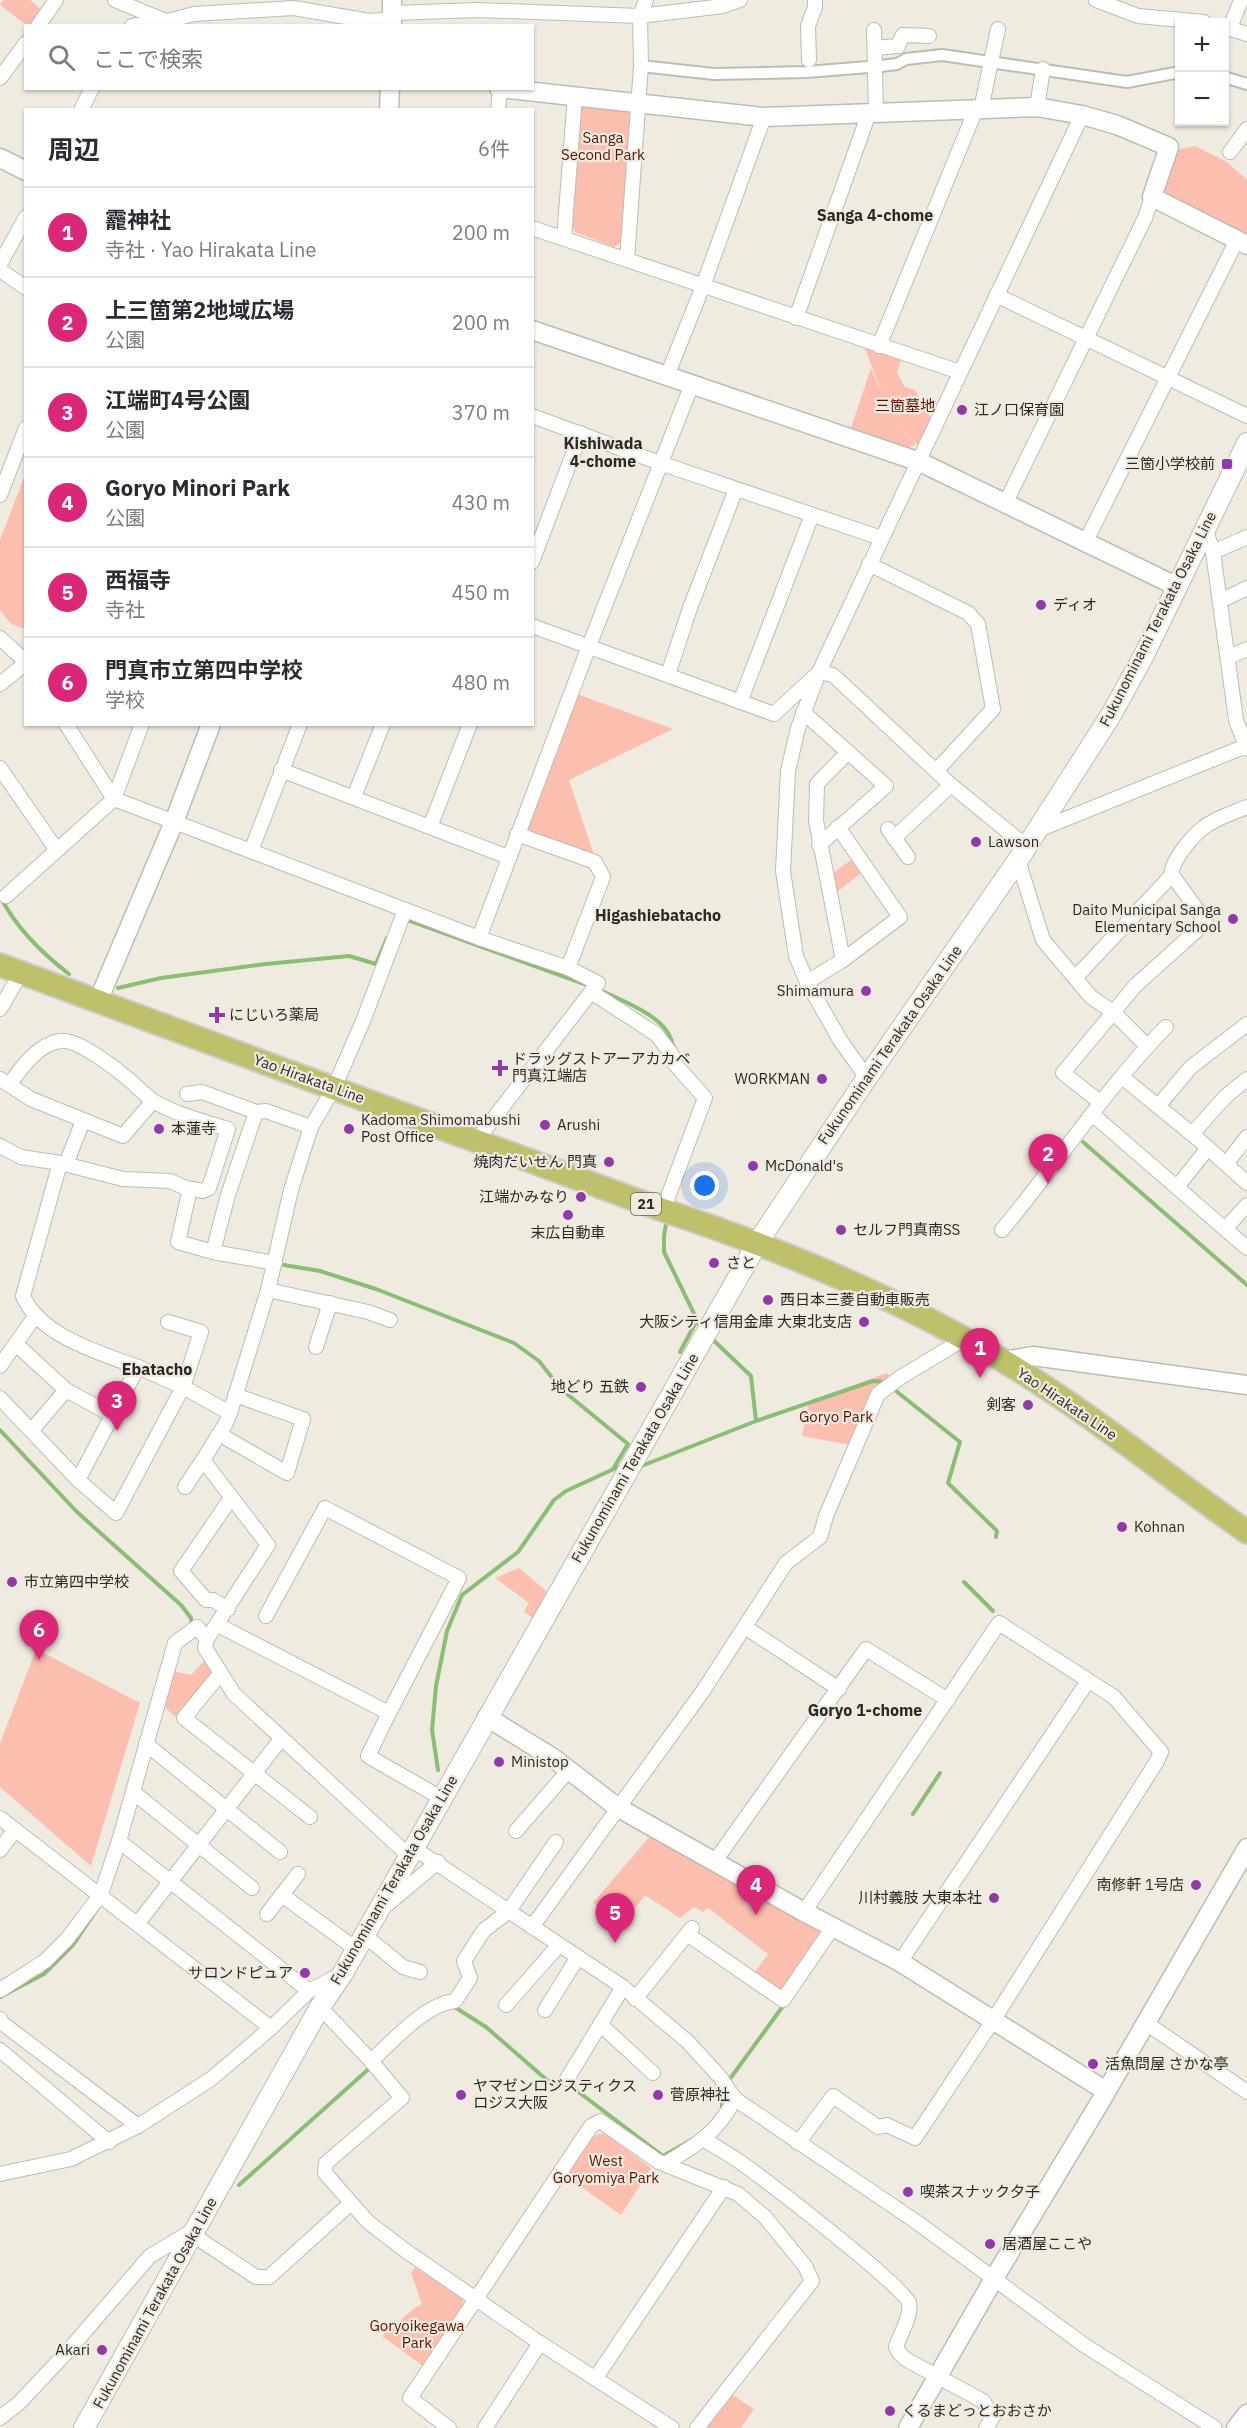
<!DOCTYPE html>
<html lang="ja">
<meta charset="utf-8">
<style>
body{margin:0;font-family:"IBM Plex Sans","Noto Sans JP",sans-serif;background:#f2f2f3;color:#2b2b33}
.controls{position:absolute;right:18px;top:18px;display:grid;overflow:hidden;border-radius:0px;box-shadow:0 2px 4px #0004}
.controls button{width:54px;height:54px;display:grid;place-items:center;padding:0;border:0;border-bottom:2px solid #e1e1e2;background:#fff;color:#2b2b33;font:30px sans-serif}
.you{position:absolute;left:705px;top:1186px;width:21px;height:21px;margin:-15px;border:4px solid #fff;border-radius:50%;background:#1a73e8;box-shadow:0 0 0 9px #1a73e833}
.badge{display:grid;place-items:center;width:39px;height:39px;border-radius:50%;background:#db2777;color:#fff;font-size:20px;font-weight:700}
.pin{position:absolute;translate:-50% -50px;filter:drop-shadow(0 2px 3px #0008)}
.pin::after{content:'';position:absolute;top:32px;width:21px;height:18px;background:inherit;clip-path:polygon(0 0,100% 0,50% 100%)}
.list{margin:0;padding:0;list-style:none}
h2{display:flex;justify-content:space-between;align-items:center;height:78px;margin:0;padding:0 24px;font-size:26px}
h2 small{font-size:20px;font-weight:400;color:#7c7c81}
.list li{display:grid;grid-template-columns:39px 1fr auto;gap:18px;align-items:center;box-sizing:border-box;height:90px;padding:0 24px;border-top:2px solid #e1e1e2}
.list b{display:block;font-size:22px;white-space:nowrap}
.list p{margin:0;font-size:20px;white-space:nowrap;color:#7c7c81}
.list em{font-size:20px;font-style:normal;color:#7c7c81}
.icon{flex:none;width:33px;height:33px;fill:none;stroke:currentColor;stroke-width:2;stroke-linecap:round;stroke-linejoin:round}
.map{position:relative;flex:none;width:1247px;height:2428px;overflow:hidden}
.search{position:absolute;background:#fff;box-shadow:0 2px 4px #0004;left:24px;top:24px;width:510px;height:66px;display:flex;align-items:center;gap:15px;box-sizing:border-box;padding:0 21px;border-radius:0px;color:#7c7c81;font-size:22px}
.panel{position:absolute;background:#fff;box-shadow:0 2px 4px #0004;left:24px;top:108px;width:510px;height:618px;border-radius:0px}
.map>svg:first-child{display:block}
.green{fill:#fcbeae}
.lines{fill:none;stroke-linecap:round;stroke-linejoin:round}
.stream{stroke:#8abd76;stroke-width:4}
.pedestrian-casing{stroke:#c0bbb1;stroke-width:14}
.minor-casing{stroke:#c0bbb1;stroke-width:16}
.tertiary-casing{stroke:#c0bbb1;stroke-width:21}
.secondary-casing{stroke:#c0bbb1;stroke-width:22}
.primary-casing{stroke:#cccccb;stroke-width:26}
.pedestrian{stroke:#fff;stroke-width:10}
.minor{stroke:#fff;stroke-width:14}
.tertiary{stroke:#fff;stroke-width:18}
.secondary{stroke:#fff;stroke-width:20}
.primary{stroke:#bec06b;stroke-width:22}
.poi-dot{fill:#8f3aa8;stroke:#f0ebe0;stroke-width:2}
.labels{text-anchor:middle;stroke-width:4.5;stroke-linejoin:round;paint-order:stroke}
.shield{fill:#f0ebe0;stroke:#66635e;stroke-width:1.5}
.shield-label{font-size:14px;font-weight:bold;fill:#2b2926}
.park-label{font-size:15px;fill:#5f1000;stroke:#f0ebe0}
.poi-label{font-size:15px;fill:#2b2926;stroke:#f0ebe0;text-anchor:start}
.street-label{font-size:15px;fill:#2b2926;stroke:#f0ebe0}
.neighbourhood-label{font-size:16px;font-weight:bold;fill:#2b2926;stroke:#f0ebe0}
</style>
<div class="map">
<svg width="1247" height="2428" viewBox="0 0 1247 2428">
<rect width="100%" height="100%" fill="#f0ebe0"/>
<!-- green -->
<g class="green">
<polygon points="3,0 30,0 43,11 31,25 26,25 0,5"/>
<polygon points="585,103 625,109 632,116 622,242 614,247 575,232 571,224 578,110"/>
<polygon points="1195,146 1227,162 1247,180 1247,240 1166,197 1163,188 1177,150"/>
<polygon points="864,346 901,360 897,373 905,387 915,390 931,419 918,445 897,424 916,444 905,450 851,428 871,368 884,398"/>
<polygon points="25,475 25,629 11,624 0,610 0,540"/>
<polygon points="577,694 673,729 569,780 594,855 522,832"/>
<polygon points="854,858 863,872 834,894 829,876"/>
<polygon points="887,1373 891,1377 851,1445 802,1436 809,1401"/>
<polygon points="519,1568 550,1594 536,1620 524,1612 529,1603 495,1578"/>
<polygon points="36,1649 140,1703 91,1866 0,1787 0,1744"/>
<polygon points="204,1661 213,1672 175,1717 162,1704 173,1671 191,1675"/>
<polygon points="650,1836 825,1932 782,1994 754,1973 768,1954 708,1908 703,1912 694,1907 680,1918 645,1895 624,1924 593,1903"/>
<polygon points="598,2134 606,2134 651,2168 621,2215 566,2176 591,2139"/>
<polygon points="415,2267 462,2298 464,2306 423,2366 382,2336 412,2310 422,2304 411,2273"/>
<polygon points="731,2394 754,2409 741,2428 704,2428"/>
</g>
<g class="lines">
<!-- stream -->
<g class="stream">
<path d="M1 898C16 927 43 954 69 974"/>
<polyline points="405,919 590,986"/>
<polyline points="118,988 161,978 266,964 349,956 376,964 387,938"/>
<path d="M602 991C621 1000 654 1013 666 1030 670 1035 672 1042 674 1047"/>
<polyline points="1083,1142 1247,1285"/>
<polyline points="667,1218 664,1236 664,1252 701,1328"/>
<polyline points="278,1264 320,1271 376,1289 514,1343 539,1361 561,1389 628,1444 613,1469"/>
<polyline points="710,1337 751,1376 756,1421"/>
<polyline points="680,1352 696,1322"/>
<polyline points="891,1387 960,1442 948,1483 997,1531 996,1537"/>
<polyline points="0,1430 77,1512 181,1605 191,1618 192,1625"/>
<polyline points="639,1467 756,1421 873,1381 885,1382"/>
<polyline points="964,1582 993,1611"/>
<polyline points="438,1770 432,1730 436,1686 447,1631 462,1595 518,1552 554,1500 566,1491 618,1467"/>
<polyline points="913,1814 940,1773"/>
<polyline points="0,1997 44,1974 73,1945 100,1905"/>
<polyline points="453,2006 486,2027 548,2081 568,2084 663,2156 693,2139"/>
<polyline points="727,2083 786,2002"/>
<polyline points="722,2111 722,2089"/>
<polyline points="239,2185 372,2066"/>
</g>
<!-- pedestrian casing -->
<g class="pedestrian-casing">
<g id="pedestrian">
<polyline points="641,66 714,74 806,72 881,66 897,64 906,59 942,55 1127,82 1180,72"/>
<polyline points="1224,77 1247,84"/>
</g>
</g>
<!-- minor casing -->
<g class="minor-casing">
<g id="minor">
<polyline points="115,0 163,20"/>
<polyline points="1096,0 1138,16 1204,22"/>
<polyline points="393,13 478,10 640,16 723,6 740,0"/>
<polyline points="38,26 56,0"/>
<polyline points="132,26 168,21 194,14 294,8 369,21 392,19"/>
<polyline points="1224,27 1247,34"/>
<polyline points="1230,28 1241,0"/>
<polyline points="874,30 876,112"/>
<polyline points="875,48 898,46 903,35 929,36"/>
<polyline points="809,60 808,26 815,7 815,0"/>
<polyline points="0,78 26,43"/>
<polyline points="1037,107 1043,69"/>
<polyline points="981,109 998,29"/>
<polyline points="81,110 92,88"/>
<polyline points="498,110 500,89"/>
<polyline points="1230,152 1247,129"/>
<polyline points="532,228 960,372"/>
<polyline points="564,238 575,96"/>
<polyline points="627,260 641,66 640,16 646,0"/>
<polyline points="0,264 26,217"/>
<polyline points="0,270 26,288"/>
<polyline points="996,295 1247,416"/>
<polyline points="796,318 869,113"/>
<polyline points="879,346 976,109"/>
<polyline points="667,376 703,286 764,117"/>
<polyline points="532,416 660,463 881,538"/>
<polyline points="0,495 26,428"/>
<polyline points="1005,504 1145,218 1152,197"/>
<polyline points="1205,528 1213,552 1236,720 1247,749"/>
<polyline points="1085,543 1237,240"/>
<polyline points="1213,552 1247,537"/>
<polyline points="532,562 581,433"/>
<polyline points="869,564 968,613 978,624 993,709 937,770"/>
<polyline points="1220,601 1247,588"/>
<polyline points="532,626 774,714 815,676"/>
<polyline points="0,638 26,662"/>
<polyline points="1229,657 1247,649"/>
<polyline points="819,672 833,675 951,785 1027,847"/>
<polyline points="668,675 690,608 736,489"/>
<polyline points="0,684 26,663"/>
<polyline points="740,702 812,515"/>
<polyline points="803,712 886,786 819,845"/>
<polyline points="66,724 114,799 479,938 568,968 598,983 477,1140"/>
<polyline points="0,768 56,849"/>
<polyline points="281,770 508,857"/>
<polyline points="354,797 383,724"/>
<polyline points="430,827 470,724"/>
<polyline points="888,829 908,857"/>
<polyline points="1038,830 1246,746"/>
<polyline points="517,834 595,862 603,877 568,968"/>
<polyline points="894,838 951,785"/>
<polyline points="251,851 300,724"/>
<polyline points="1018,860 1043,940 1091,997 1113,1012 1147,1046"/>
<polyline points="6,896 114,799 142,724"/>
<polyline points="405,910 363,1021 334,1088 311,1127 291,1190 268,1290 230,1413 226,1423 203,1460 268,1545 207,1639 205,1648 234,1694 408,1855"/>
<polyline points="479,938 589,646 692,384"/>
<polyline points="843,960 816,821 817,784 848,752"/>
<path d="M1076 977 1172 875C1169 864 1193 835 1203 828 1215 818 1233 813 1247 807"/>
<polyline points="807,982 843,960 900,917 838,827"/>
<polyline points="591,992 656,1034 671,1053 674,1063 705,1098 663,1210"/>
<polyline points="0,1009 21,973"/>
<polyline points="1122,1077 1192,1134"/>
<polyline points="867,1078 840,1040 807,982 796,956 783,871 788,771 798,728 819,672 1082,115"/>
<polyline points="0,1079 31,1099 123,1136 153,1101"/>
<path d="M9 1085C21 1068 38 1044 60 1041 76 1038 114 1067 127 1078 136 1085 145 1096 155 1102 177 1115 203 1121 228 1129L209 1188 203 1191 186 1188"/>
<polyline points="187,1094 202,1092 256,1112 266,1111 311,1127"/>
<polyline points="1100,1102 1063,1073 1135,986 1206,922 1172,875"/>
<polyline points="1158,1106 1191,1067 1247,1024"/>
<polyline points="1092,1114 1247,1248"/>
<polyline points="0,1146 21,1157 60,1163 123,1179 170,1181 186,1188 189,1193 178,1242 213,1252 275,1263"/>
<polyline points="1208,1148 1247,1183"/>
<path d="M60 1163 23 1296C40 1336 100 1353 138 1367L78 1480"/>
<polyline points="66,1164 83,1121"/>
<polyline points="1226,1164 1247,1137"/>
<polyline points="1177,1187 1208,1148 1192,1134 1226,1096 1247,1079"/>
<polyline points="1225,1229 1247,1205"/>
<path d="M1002 1230C1058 1163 1105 1089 1166 1027"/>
<polyline points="213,1252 228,1195 256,1112"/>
<polyline points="268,1290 368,1312 390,1320"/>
<polyline points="16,1344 66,1390 112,1415"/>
<polyline points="316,1347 330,1303"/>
<polyline points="0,1366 36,1315"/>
<polyline points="138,1367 183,1387 230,1413"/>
<polyline points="0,1398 78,1480 116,1513 183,1387 201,1332 168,1322"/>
<polyline points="32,1430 66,1390"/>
<polyline points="219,1434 287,1473 303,1419 235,1395"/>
<polyline points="185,1487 203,1460"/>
<polyline points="228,1609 213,1600 206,1600 181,1571 231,1498"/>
<polyline points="266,1616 325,1508 459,1578 389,1713"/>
<polyline points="218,1625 389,1713 368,1756 441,1798"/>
<polyline points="745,1627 839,1689"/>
<polyline points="220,1674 184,1718 310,1817"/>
<polyline points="146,1744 280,1852"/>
<polyline points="133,1792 252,1888"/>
<polyline points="0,1818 271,2028"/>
<polyline points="516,1831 569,1770"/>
<polyline points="119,1841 309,1991"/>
<polyline points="412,1847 623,1987 688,2042 720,2077 735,2099 918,2223 1084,2345 1215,2428"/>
<polyline points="0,1850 15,1830"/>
<polyline points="715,1861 866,1649 948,1700"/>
<polyline points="282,1895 356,1949"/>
<polyline points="385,1906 438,1862"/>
<polyline points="267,1914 298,1874"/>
<polyline points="138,1923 281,1739"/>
<polyline points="532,1927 703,1691 786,1563 820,1537 826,1516 878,1394 901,1377 964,1339"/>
<polyline points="687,1934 783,2000 833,1927"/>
<polyline points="364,1935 403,1967 420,1972"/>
<polyline points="900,1962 1088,1681"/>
<polyline points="0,1990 45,1961 67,1939 101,1894 119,1841 175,1643 197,1627 207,1639"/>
<polyline points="635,1999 692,1928"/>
<polyline points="506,2005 559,1945"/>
<polyline points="320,2007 371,2061 402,2098 326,2163 325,2173 368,2222 406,2251 540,2343 672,2428"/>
<polyline points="545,2010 578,1957"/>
<polyline points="0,2019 2,2023 138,2126"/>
<polyline points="1146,2023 1247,2092"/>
<polyline points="600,2024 653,2073"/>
<polyline points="0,2050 109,2142"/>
<path d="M371 2061C393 2041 425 2004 455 2001L470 1978 464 1961 484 1930 508 1912 556 1842"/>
<polyline points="567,2079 623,1987"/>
<path d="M705 2140C716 2147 729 2154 740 2162 763 2178 905 2287 909 2303 912 2316 900 2334 896 2347L900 2354 907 2360 983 2401 993 2417 986 2428"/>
<polyline points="798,2143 833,2096 878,2127 887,2125 915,2138 994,2019 1157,1761 1161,1752 1114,1697 999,1623 804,1912"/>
<path d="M665 2164C698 2144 716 2134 735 2099"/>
<polyline points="0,2174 71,2159 138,2126 211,2079 271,2028 309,1991 341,1974"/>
<polyline points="193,2235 256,2277 269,2277 351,2203"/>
<polyline points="595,2379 724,2187"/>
<polyline points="0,2418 19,2403 67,2352 150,2256 195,2229"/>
<polyline points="449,2428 410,2398 591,2126 600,2121 659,2162 738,2194 765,2217 805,2266 812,2281 697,2428"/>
<polyline points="485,2428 540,2343"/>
</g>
</g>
<!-- tertiary casing -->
<g class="tertiary-casing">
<g id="tertiary">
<polyline points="392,26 392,0"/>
<polyline points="499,88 764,117 1037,107 1082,115 1117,125 1169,147 1152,197 1247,245"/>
<polyline points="389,110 390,88"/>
<polyline points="0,158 26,171"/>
<polyline points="532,330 920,462 1176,586"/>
<polyline points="98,1001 174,822 211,724"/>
<polyline points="1003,1361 1033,1356 1247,1385"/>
<polyline points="487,1717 553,1758 617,1807 804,1912 900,1962 1106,2091"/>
<polyline points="908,2428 999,2270 1099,2104 1247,1848"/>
<polyline points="1236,2428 1247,2414"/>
</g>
</g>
<!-- secondary casing -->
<g class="secondary-casing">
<polyline id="secondary" points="84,2428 320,2007 343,1973 758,1242 864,1082 1018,860 1111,715 1143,657 1247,443"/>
</g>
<!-- primary casing -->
<g class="primary-casing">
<path id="primary" d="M0 965 663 1210C780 1249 896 1297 1002 1360 1088 1411 1165 1475 1247 1532"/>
</g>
<!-- pedestrian -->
<use href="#pedestrian" class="pedestrian"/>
<!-- minor -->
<use href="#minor" class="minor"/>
<!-- tertiary -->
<use href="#tertiary" class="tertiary"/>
<!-- secondary -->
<use href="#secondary" class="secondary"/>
<!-- primary -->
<use href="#primary" class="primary"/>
</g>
<!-- markers -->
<g class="poi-dot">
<circle cx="962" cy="410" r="6"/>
<rect x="1221" y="458" width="12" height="12" rx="3"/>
<circle cx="1041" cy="605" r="6"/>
<circle cx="976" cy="842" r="6"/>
<circle cx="1233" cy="919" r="6"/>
<circle cx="866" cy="991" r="6"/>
<path d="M214 1006h6v6h6v6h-6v6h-6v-6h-6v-6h6z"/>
<path d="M497 1059h6v6h6v6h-6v6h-6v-6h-6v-6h6z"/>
<circle cx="822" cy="1079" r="6"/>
<circle cx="545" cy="1125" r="6"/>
<circle cx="159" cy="1129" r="6"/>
<circle cx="349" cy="1129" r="6"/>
<circle cx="609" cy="1162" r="6"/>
<circle cx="753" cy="1166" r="6"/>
<circle cx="581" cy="1197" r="6"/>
<circle cx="568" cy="1215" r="6"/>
<circle cx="841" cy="1230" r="6"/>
<circle cx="714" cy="1263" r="6"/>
<circle cx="768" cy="1300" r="6"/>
<circle cx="864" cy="1322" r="6"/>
<circle cx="641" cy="1387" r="6"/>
<circle cx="1028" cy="1405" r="6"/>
<circle cx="1122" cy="1527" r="6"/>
<circle cx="12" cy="1582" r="6"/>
<circle cx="499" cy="1762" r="6"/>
<circle cx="1196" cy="1885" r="6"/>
<circle cx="994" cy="1898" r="6"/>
<circle cx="305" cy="1973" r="6"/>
<circle cx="1093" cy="2064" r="6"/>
<circle cx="461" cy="2095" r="6"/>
<circle cx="658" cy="2095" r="6"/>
<circle cx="908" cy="2192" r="6"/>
<circle cx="990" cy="2244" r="6"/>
<circle cx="102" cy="2350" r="6"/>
<circle cx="890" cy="2411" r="6"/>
</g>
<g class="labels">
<!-- shield labels -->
<rect class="shield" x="631" y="1193" width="30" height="22" rx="4.5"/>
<g class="shield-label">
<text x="646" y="1209">21</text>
</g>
<!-- park labels -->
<g class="park-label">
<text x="603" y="143">Sanga<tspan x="603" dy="17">Second Park</tspan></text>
<text x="905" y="411">三箇墓地</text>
<text x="836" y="1422">Goryo Park</text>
<text x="606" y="2166">West<tspan x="606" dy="17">Goryomiya Park</tspan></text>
<text x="417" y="2331">Goryoikegawa<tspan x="417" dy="17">Park</tspan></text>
</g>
<!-- poi labels -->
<g class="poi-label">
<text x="974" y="415">江ノ口保育園</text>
<text x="1215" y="469" text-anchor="end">三箇小学校前</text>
<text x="1053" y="610">ディオ</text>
<text x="988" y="847">Lawson</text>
<text x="1221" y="915" text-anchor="end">Daito Municipal Sanga<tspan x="1221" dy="17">Elementary School</tspan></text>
<text x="854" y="996" text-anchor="end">Shimamura</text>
<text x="229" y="1020">にじいろ薬局</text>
<text x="512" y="1064">ドラッグストアーアカカベ<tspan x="512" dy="17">門真江端店</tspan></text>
<text x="810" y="1084" text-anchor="end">WORKMAN</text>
<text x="361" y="1125">Kadoma Shimomabushi<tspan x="361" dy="17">Post Office</tspan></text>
<text x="557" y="1130">Arushi</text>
<text x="171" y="1134">本蓮寺</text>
<text x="597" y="1167" text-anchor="end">焼肉だいせん 門真</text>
<text x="765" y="1171">McDonald's</text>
<text x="569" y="1202" text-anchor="end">江端かみなり</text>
<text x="853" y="1235">セルフ門真南SS</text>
<text x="568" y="1238" text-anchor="middle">末広自動車</text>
<text x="726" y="1268">さと</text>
<text x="780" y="1305">西日本三菱自動車販売</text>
<text x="852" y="1327" text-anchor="end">大阪シティ信用金庫 大東北支店</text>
<text x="629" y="1392" text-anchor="end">地どり 五鉄</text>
<text x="1016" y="1410" text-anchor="end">剣客</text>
<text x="1134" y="1532">Kohnan</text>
<text x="24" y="1587">市立第四中学校</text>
<text x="511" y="1767">Ministop</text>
<text x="1184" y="1890" text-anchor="end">南修軒 1号店</text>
<text x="982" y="1903" text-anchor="end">川村義肢 大東本社</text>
<text x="293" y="1978" text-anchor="end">サロンドピュア</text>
<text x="1105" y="2069">活魚問屋 さかな亭</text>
<text x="473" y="2091">ヤマゼンロジスティクス<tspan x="473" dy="17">ロジス大阪</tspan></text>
<text x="670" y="2100">菅原神社</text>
<text x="920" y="2197">喫茶スナック夕子</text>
<text x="1002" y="2249">居酒屋ここや</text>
<text x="90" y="2355" text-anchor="end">Akari</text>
<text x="902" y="2416">くるまどっとおおさか</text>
</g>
<!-- street labels -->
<g class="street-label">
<text transform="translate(1158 619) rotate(-63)" y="5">Fukunominami Terakata Osaka Line</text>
<text transform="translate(890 1045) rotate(-55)" y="5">Fukunominami Terakata Osaka Line</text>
<text transform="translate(309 1079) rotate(20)" y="5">Yao Hirakata Line</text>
<text transform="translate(1067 1404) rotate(34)" y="5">Yao Hirakata Line</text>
<text transform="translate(635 1458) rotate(-60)" y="5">Fukunominami Terakata Osaka Line</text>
<text transform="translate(394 1880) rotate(-60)" y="5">Fukunominami Terakata Osaka Line</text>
<text transform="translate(155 2303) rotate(-61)" y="5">Fukunominami Terakata Osaka Line</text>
</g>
<!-- neighbourhood labels -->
<g class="neighbourhood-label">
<text x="875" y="221">Sanga 4-chome</text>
<text x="603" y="449">Kishiwada<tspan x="603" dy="18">4-chome</tspan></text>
<text x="658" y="921">Higashiebatacho</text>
<text x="157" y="1375">Ebatacho</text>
<text x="865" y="1716">Goryo 1-chome</text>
</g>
</g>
</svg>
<div class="controls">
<button>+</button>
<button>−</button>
</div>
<div class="you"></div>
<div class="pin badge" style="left:980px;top:1378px">1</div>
<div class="pin badge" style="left:1048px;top:1184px">2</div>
<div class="pin badge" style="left:117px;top:1431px">3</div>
<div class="pin badge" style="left:756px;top:1915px">4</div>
<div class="pin badge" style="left:615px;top:1943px">5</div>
<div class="pin badge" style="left:39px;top:1660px">6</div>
<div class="search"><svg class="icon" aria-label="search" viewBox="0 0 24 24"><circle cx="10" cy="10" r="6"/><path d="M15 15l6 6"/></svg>ここで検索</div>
<section class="panel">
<h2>周辺<small>6件</small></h2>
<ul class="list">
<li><span class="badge">1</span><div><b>龗神社</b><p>寺社 · Yao Hirakata Line</p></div><em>200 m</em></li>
<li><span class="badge">2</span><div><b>上三箇第2地域広場</b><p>公園</p></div><em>200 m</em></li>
<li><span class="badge">3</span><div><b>江端町4号公園</b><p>公園</p></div><em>370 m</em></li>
<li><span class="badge">4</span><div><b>Goryo Minori Park</b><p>公園</p></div><em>430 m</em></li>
<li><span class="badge">5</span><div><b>西福寺</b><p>寺社</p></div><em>450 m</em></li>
<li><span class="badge">6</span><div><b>門真市立第四中学校</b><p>学校</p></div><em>480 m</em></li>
</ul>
</section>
</div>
